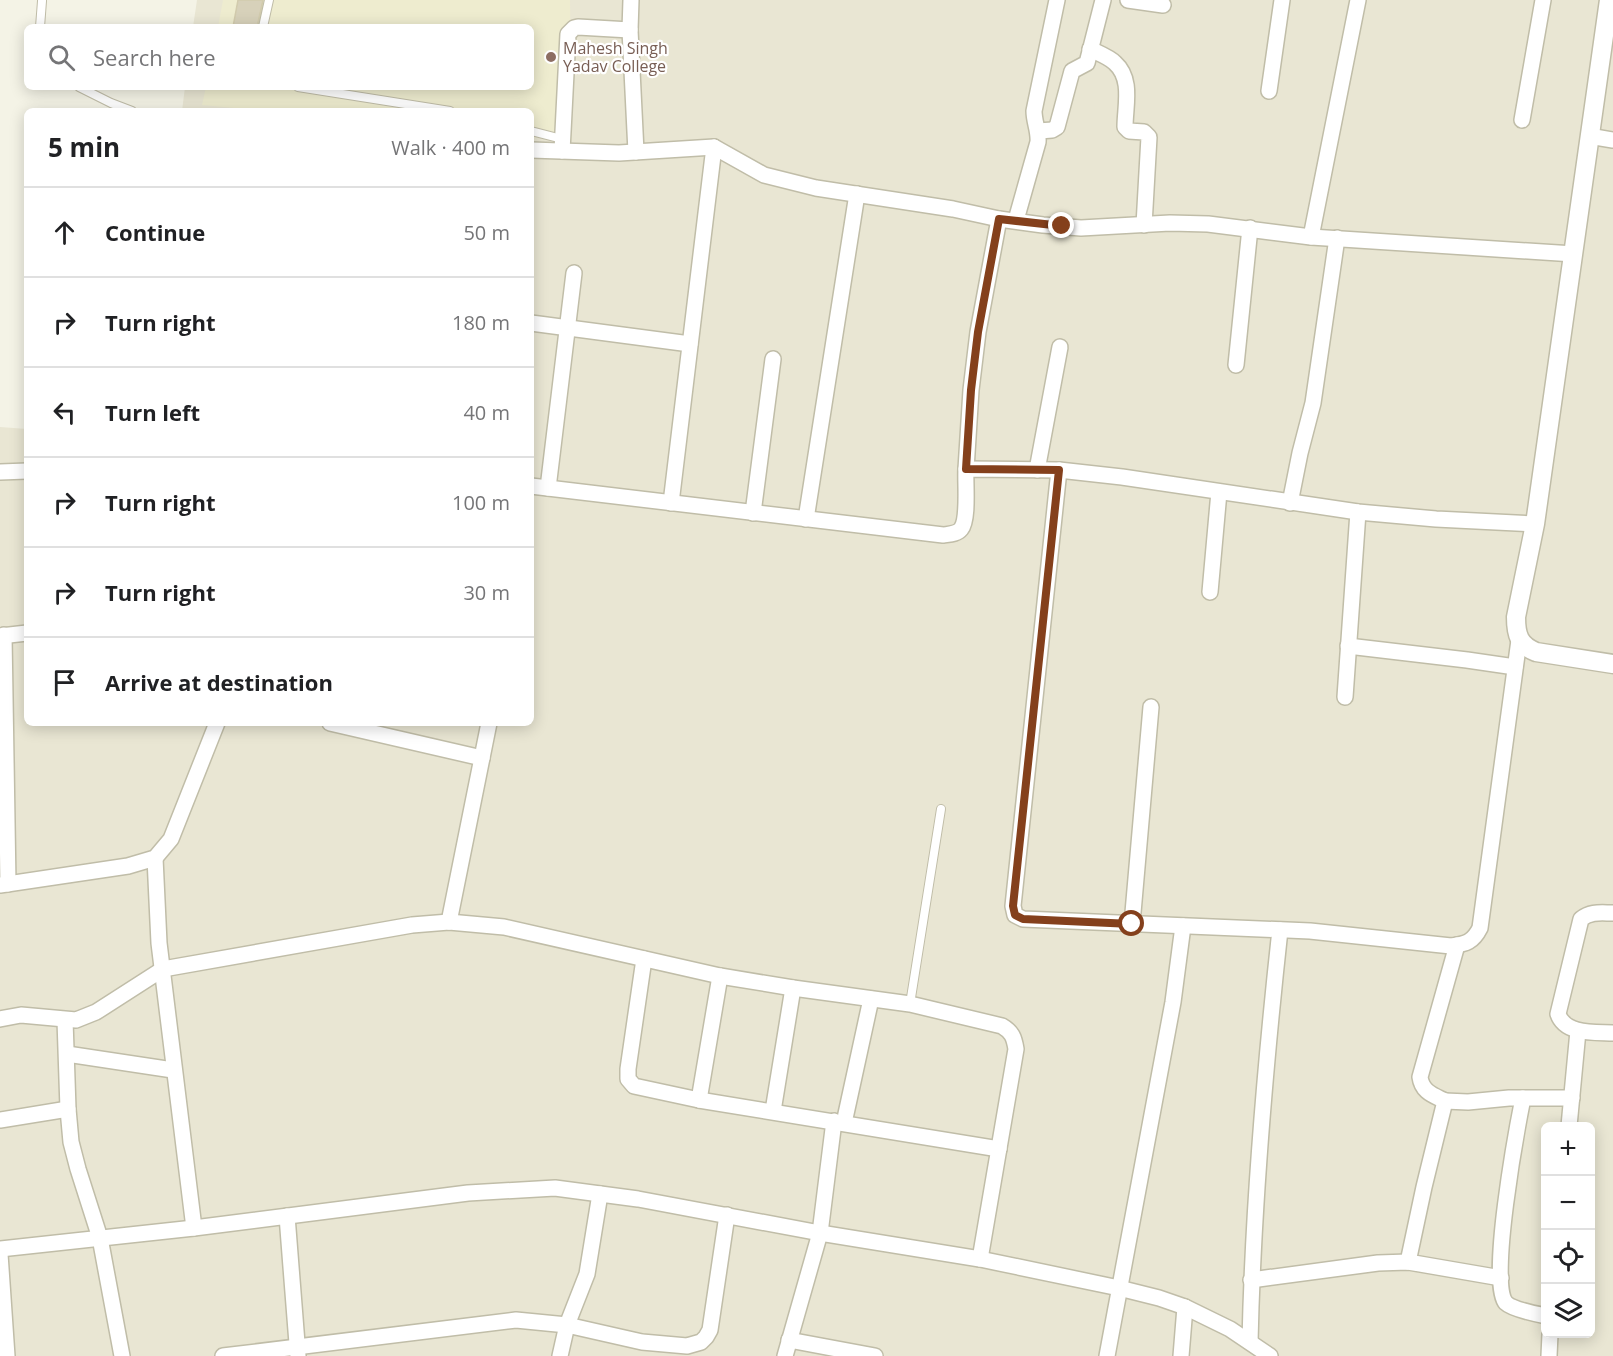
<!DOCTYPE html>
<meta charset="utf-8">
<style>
body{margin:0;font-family:"Open Sans",sans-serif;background:#f2f2f2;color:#202124}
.controls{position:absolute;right:18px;bottom:18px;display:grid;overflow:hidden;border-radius:9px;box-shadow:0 3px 15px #0003}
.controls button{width:54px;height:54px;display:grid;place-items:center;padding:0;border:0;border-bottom:2px solid #e0e0e0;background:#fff;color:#202124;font:30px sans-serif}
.stop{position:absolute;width:18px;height:18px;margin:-14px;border:4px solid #84401c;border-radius:50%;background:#fff}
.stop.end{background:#84401c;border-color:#fff;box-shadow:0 2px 6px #0008}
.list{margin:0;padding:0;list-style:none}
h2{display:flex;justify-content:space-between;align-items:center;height:78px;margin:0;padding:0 24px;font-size:26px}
h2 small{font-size:20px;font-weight:400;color:#757577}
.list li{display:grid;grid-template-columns:39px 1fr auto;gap:18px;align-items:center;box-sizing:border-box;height:90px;padding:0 24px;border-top:2px solid #e0e0e0}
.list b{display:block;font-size:22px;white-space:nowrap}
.list em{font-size:20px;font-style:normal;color:#757577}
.icon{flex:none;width:33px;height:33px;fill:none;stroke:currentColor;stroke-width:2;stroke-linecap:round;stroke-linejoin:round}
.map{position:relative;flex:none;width:1613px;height:1356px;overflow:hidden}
.search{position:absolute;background:#fff;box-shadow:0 3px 15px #0003;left:24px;top:24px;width:510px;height:66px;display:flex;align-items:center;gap:15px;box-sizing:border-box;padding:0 21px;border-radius:9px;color:#757577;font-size:22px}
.panel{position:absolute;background:#fff;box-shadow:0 3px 15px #0003;left:24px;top:108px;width:510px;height:618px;border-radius:9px}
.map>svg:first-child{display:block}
.residential{fill:#e9e6d3;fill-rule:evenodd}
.education{fill:#eeeccf}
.building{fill:#d7d1ba;stroke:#d2cbad;stroke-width:1.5;filter:url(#shadow)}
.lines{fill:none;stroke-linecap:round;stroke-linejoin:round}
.service-casing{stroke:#c0bda8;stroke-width:10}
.minor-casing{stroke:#c0bda8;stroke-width:18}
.tertiary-casing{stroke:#c0bda8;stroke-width:21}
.service{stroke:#fff;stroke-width:8}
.minor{stroke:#fff;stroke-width:15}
.tertiary{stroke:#fff;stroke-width:18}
.route{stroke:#84401c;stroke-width:8}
.education-dot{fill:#8d6e63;stroke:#fff;stroke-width:2}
.labels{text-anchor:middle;stroke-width:4.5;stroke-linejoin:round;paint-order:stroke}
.education-label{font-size:16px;fill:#785e54;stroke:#fff;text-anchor:start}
</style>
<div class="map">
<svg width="1613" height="1356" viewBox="0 0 1613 1356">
<defs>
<filter id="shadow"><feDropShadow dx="6" dy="4" stdDeviation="3" flood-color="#0004"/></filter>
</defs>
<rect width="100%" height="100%" fill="#f4f3e6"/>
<!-- residential -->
<path class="residential" d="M197 0H1613V1356H0V427L27 429V723H531V111H182L185 87H531V27H193ZM1546 1126H1590V1334H1546Z"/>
<!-- education -->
<polygon class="education" points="223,0 570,0 572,141 531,137 531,111 266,111 202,105 206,87 531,87 531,27 218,27"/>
<!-- building -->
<polygon class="building" points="238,0 263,0 257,27 233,27"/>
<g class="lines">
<!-- service casing -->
<g class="service-casing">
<g id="service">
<polyline points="40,27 42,1"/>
<polyline points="263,27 269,0"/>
<polyline points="79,87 111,103 132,111"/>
<polyline points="298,87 450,111"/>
<polyline points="531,131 562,139"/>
<polyline points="910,1004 941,809"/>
</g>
</g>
<!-- minor casing -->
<g class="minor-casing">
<g id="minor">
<polyline points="631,0 630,30 636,152"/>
<polyline points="1128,0 1163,5"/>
<path d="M1090 49C1098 53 1109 57 1115 63 1133 79 1125 106 1125 127L1129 131 1144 132 1149 137 1144 225"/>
<polyline points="1269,91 1282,0"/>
<polyline points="1522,120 1543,0"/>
<polyline points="1039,131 1052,130 1057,127 1072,71 1087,63 1103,0"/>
<polyline points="1589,136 1613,140"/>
<polyline points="531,150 619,153 714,147 764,175 816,188 953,209 999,219 1043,225 1081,228 1170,223 1208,224 1311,237 1574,254"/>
<polyline points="562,151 568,34 574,28 578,27 630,30"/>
<path d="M1016 220 1038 142C1039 131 1034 122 1034 111L1057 0"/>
<polyline points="1311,237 1358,0"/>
<polyline points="531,323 690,344"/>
<polyline points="1236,365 1250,228"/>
<polyline points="966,469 971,390 978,332 999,219"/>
<polyline points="1037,470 1060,347"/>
<path d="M1059 470 1013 906 1015 915 1023 919 1310 931 1451 946C1466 944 1473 942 1480 928L1519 640"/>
<polyline points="0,472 27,471"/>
<path d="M531 486 943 535C950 534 957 534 961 529 969 519 965 482 966 469L1059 470 1122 477 1358 512 1436 519 1535 524"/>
<polyline points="548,488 574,273"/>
<polyline points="671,503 714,147"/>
<polyline points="1290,503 1300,453 1313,403 1337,238"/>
<polyline points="753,513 773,359"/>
<polyline points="806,519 857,194"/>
<polyline points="1210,592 1219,492"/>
<polyline points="4,635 8,884"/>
<polyline points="0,636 27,633"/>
<polyline points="1348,646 1467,660 1515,667"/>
<polyline points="1345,697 1358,512"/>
<polyline points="330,723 482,758"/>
<polyline points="155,858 159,943 194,1228"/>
<polyline points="0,885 128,866 155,858 171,839 217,723"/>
<path d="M1613 913C1601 913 1591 911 1581 919L1558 1014C1565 1035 1595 1032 1613 1033"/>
<polyline points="449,922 489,723"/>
<polyline points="1132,924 1151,707"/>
<polyline points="644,959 628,1069 628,1079 634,1086 699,1100 999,1149"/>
<path d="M0 1019 21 1015 76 1020 96 1012 163 969 412 925 449 922 504 927 720 976 793 988 910 1004 1002 1026C1012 1032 1014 1037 1016 1049L980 1259"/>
<polyline points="65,1020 68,1109 71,1142 78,1169 100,1238 122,1356"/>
<polyline points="67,1054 173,1070"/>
<path d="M1523 1098C1517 1128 1488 1284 1506 1303 1512 1309 1536 1314 1546 1316"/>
<polyline points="699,1100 720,976"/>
<polyline points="1445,1101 1468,1102 1509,1098 1572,1098"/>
<polyline points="773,1111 793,988"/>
<polyline points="0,1120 68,1109"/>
<polyline points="844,1123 871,999"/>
<polyline points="1569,1126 1578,1031"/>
<polyline points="287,1216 298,1356"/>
<polyline points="0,1249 194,1228 468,1193 555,1188 638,1199 820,1233 980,1259 1119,1288 1159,1298 1185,1307 1230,1329 1270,1356"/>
<polyline points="0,1254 7,1356"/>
<path d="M1408 1262 1424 1187 1445 1101C1433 1095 1422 1092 1420 1077L1457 945"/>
<polyline points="1251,1280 1378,1263 1408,1262 1501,1278"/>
<polyline points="789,1340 875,1356"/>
<path d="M1250 1342C1253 1204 1265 1067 1280 930"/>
<polyline points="223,1356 516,1320 567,1325 642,1342 687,1346 701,1342 706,1337 710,1330 727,1215"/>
<polyline points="560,1356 567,1325 587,1274 600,1194"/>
<polyline points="785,1356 820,1233 834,1121"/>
<polyline points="1107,1356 1173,1002 1183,926"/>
<polyline points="1181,1356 1185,1307"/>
<polyline points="1549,1356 1550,1334"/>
</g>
</g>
<!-- tertiary casing -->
<g class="tertiary-casing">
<path id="tertiary" d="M1609 0 1535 524 1516 617C1516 635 1519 645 1536 652L1613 664"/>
</g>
<!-- service -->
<use href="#service" class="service"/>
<!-- minor -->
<use href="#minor" class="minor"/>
<!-- tertiary -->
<use href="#tertiary" class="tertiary"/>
</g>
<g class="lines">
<!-- route -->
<polyline class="route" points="1062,226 999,219 978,332 971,390 966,469 1059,470 1013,906 1015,915 1023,919 1132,924"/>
</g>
<!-- markers -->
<circle class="education-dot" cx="551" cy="57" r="6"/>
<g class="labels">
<!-- education labels -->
<g class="education-label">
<text x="563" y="54">Mahesh Singh<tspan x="563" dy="18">Yadav College</tspan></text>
</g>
</g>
</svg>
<div class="controls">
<button>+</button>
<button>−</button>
<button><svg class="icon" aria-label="locate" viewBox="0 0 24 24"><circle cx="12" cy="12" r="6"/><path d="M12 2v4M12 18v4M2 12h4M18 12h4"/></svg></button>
<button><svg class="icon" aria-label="layers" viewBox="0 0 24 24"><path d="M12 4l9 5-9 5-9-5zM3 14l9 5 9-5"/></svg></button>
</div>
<div class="stop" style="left:1132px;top:924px"></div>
<div class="stop end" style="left:1062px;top:226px"></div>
<div class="search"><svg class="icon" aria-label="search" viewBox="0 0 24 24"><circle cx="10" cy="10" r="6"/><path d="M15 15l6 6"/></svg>Search here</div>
<section class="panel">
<h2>5 min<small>Walk · 400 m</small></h2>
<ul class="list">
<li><svg class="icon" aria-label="ahead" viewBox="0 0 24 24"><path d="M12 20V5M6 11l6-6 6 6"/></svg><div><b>Continue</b></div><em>50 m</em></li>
<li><svg class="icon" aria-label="right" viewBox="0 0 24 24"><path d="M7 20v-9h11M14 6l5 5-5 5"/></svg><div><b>Turn right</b></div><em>180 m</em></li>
<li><svg class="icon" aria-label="left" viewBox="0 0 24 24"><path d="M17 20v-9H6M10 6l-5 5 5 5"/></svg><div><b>Turn left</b></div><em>40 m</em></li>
<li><svg class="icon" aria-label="right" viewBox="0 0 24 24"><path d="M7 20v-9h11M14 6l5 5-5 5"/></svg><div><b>Turn right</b></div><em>100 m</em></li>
<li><svg class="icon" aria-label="right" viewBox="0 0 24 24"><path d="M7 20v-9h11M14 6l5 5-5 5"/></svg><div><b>Turn right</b></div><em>30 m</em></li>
<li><svg class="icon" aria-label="arrive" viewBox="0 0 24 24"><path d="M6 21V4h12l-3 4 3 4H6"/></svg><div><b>Arrive at destination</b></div></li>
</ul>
</section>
</div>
